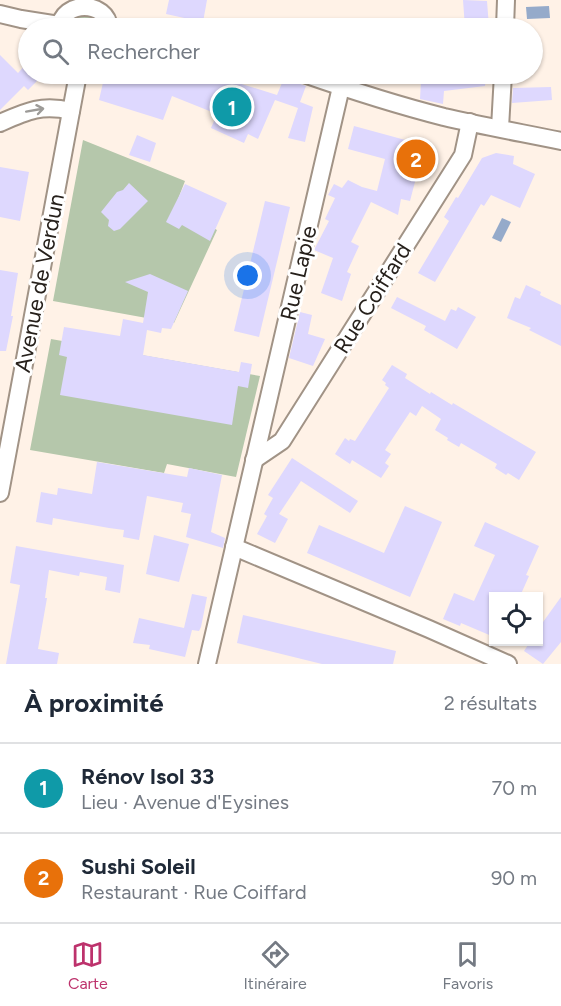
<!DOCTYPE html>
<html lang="fr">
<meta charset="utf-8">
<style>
body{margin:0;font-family:Figtree,sans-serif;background:#f2f2f3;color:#1f2937}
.controls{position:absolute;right:18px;bottom:18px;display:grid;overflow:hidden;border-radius:0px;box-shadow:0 2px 4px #0004}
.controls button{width:54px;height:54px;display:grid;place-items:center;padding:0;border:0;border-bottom:2px solid #e0e1e3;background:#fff;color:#1f2937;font:30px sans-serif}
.you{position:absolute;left:248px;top:276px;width:21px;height:21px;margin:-15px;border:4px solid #fff;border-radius:50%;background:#1a73e8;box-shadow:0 0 0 9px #1a73e833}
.badge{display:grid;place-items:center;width:39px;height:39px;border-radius:50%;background:#bd326c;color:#fff;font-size:20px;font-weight:700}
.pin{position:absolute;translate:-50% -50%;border:3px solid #fff;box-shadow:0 2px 6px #0006}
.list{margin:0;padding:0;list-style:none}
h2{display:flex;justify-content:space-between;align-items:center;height:78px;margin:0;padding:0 24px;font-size:26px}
h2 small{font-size:20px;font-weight:400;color:#747a83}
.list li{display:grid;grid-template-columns:39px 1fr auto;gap:18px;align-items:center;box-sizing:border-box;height:90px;padding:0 24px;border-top:2px solid #e0e1e3}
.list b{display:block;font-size:22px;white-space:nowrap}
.list p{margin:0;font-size:20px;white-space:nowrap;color:#747a83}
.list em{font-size:20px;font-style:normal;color:#747a83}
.icon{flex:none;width:33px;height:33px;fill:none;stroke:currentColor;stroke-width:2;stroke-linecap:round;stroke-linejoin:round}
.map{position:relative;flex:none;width:561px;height:664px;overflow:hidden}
.search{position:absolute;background:#fff;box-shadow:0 2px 4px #0004;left:18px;right:18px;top:18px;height:66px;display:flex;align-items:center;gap:15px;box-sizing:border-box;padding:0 21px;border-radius:33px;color:#747a83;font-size:22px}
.sheet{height:258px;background:#fff}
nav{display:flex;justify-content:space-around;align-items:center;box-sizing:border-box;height:84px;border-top:2px solid #e0e1e3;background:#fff;font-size:16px;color:#747a83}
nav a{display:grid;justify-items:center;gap:3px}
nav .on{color:#bd326c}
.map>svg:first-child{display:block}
.green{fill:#b5c7ab}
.water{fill:#95aaca}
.building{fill:#ded8fe}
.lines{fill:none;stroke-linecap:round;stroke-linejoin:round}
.minor-casing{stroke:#a19386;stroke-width:20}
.minor{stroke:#fff;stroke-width:16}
.oneway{stroke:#9d9b98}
.labels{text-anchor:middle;stroke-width:6;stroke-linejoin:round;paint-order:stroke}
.street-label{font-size:22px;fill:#26201b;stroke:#fff}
</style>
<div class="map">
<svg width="561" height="664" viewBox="0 0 561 664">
<rect width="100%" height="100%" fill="#fff2e7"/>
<!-- green -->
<g class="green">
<path d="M84 13C92 17 97 19 98 28H70C71 19 75 16 84 13Z"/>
<polygon points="83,140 185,181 175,207 217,230 174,323 53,301"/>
<polygon points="51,339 260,376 236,477 167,464 164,473 30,450"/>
</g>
<!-- water -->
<g class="water">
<polygon points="549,6 550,18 527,19 526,7"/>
<polygon points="502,218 511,222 501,242 492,238"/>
</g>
<!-- building -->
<g class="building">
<polygon points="169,0 207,0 203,22 166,14"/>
<polygon points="463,0 487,1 489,27 486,27 486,28 465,28"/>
<polygon points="0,55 18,73 28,62 28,74 44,74 28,90 24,86 0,110"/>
<polygon points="105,74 181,74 180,75 231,83 232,81 277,95 284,78 306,86 300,102 313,107 305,142 288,138 298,108 275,100 258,139 248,134 244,143 211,128 217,114 172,96 163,120 99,100"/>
<polygon points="430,74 486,74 485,86 444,91 443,104 420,99 421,81 430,83"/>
<polygon points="551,87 552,100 512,103 513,88"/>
<polygon points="354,126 409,141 410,138 432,144 422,179 416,178 410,201 401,199 398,215 371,202 351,242 359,246 347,272 351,274 342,301 321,293 333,258 314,250 329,221 325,219 335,198 328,195 334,184 342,188 348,180 362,187 377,191 385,159 348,149"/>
<polygon points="137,135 156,143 150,162 129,155"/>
<polygon points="496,153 514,156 513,164 535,174 520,208 491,195 484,206 481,204 435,282 418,273 449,221 444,217 456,197 458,198 482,158"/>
<polygon points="0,167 29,172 20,221 0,217"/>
<polygon points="129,183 148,201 120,229 114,231 108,226 109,220 101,212 117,192 123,190"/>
<polygon points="185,184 227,203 210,241 182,225 179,229 166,222"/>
<polygon points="265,201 290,207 259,337 234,331"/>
<polygon points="0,270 18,273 11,316 13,316 6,351 0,351"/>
<polygon points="150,274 188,291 171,329 162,328 161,333 147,330 143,355 239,372 241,362 252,364 248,388 238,386 232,425 60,395 67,357 59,355 64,327 120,336 123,319 143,323 148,292 125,282"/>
<polygon points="526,285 541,292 540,295 561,305 561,346 529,330 531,328 507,318 515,297 520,299"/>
<polygon points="397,297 445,321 451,309 456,311 458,307 476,317 457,349 424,330 426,326 391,308"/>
<polygon points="300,312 312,315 308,334 325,339 313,366 289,358"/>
<polygon points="392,365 407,374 405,378 430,394 431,392 452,405 453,403 536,452 519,480 508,473 506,475 495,468 497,464 461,443 459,447 447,440 448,438 435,430 441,419 422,406 416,416 410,412 385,450 391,454 385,463 389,466 381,478 352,460 350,464 335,454 345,438 349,441 350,439 355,441 389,388 385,385 386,383 382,380"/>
<polygon points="292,458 358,501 350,513 301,481 279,514 288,519 275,543 257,534 267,516 264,514 273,498 268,495"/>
<polygon points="97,462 187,477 189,468 222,475 211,532 225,538 223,548 186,537 191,514 181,512 183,503 147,496 139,540 123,537 124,530 109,528 53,518 52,525 36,522 41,492 57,495 58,488 92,494"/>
<polygon points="405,506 442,522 410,597 307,553 319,525 384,553"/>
<polygon points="485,522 539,546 526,575 529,576 521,594 518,594 517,597 494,597 494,637 461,623 460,626 443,619 454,593 474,601 495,555 474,546"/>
<polygon points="154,535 189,544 179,582 146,574"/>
<polygon points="16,546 124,565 120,593 105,590 107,577 80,572 79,576 49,570 45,598 47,598 38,649 59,653 57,664 6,664 20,585 10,583"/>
<polygon points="192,594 207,597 201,627 199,631 192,630 185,657 149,649 150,645 133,643 139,618 184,628"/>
<polygon points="561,597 561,642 543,664 524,651 530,642 538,642 538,629"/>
<polygon points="243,615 396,651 393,664 322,664 237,643"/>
</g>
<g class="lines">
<!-- minor casing -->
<g class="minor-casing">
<g id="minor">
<polyline points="0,14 21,19 59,25"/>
<path d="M60 28C61 0 108 0 109 28"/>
<polyline points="505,28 506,0"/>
<path d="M304 74C350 90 397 105 444 117 483 126 522 133 561 141"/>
<path d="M0 123C27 111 42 104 71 111"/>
<polyline points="500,128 503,74"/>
<polyline points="254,460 282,441 463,155 470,122"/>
<polyline points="0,493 78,74"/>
<polyline points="234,547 429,629 508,664"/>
<polyline points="207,664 341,87"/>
</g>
</g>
<!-- minor -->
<use href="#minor" class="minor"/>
</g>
<!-- one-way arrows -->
<defs><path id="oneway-shaft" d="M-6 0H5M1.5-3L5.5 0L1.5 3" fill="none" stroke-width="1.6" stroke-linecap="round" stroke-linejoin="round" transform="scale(1.5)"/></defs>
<use class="oneway" href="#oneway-shaft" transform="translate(35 110) rotate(-10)"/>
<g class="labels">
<!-- street labels -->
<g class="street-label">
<text transform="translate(298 273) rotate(-77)" y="8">Rue Lapie</text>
<text transform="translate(39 283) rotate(-79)" y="8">Avenue de Verdun</text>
<text transform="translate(372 298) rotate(-58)" y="8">Rue Coiffard</text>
</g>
</g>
</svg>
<div class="controls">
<button><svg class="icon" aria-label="locate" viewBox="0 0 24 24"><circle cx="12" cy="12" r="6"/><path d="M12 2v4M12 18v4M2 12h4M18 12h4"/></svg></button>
</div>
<div class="you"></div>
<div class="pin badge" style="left:232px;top:107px;background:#0f9aa8">1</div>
<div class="pin badge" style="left:416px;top:159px;background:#e8710a">2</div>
<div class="search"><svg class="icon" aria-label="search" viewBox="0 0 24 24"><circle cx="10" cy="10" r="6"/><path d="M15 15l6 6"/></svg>Rechercher</div>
</div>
<section class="sheet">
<h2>À proximité<small>2 résultats</small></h2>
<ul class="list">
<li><span class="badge" style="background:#0f9aa8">1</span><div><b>Rénov Isol 33</b><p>Lieu · Avenue d'Eysines</p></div><em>70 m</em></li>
<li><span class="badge" style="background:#e8710a">2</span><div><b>Sushi Soleil</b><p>Restaurant · Rue Coiffard</p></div><em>90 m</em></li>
</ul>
</section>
<nav>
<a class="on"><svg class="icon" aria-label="map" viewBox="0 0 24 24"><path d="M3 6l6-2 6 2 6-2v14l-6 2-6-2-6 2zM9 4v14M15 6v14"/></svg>Carte</a>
<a><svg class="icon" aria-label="directions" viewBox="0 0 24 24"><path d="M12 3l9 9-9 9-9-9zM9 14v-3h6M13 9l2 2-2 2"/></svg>Itinéraire</a>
<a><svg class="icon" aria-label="saved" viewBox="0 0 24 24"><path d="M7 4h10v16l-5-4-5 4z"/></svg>Favoris</a>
</nav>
